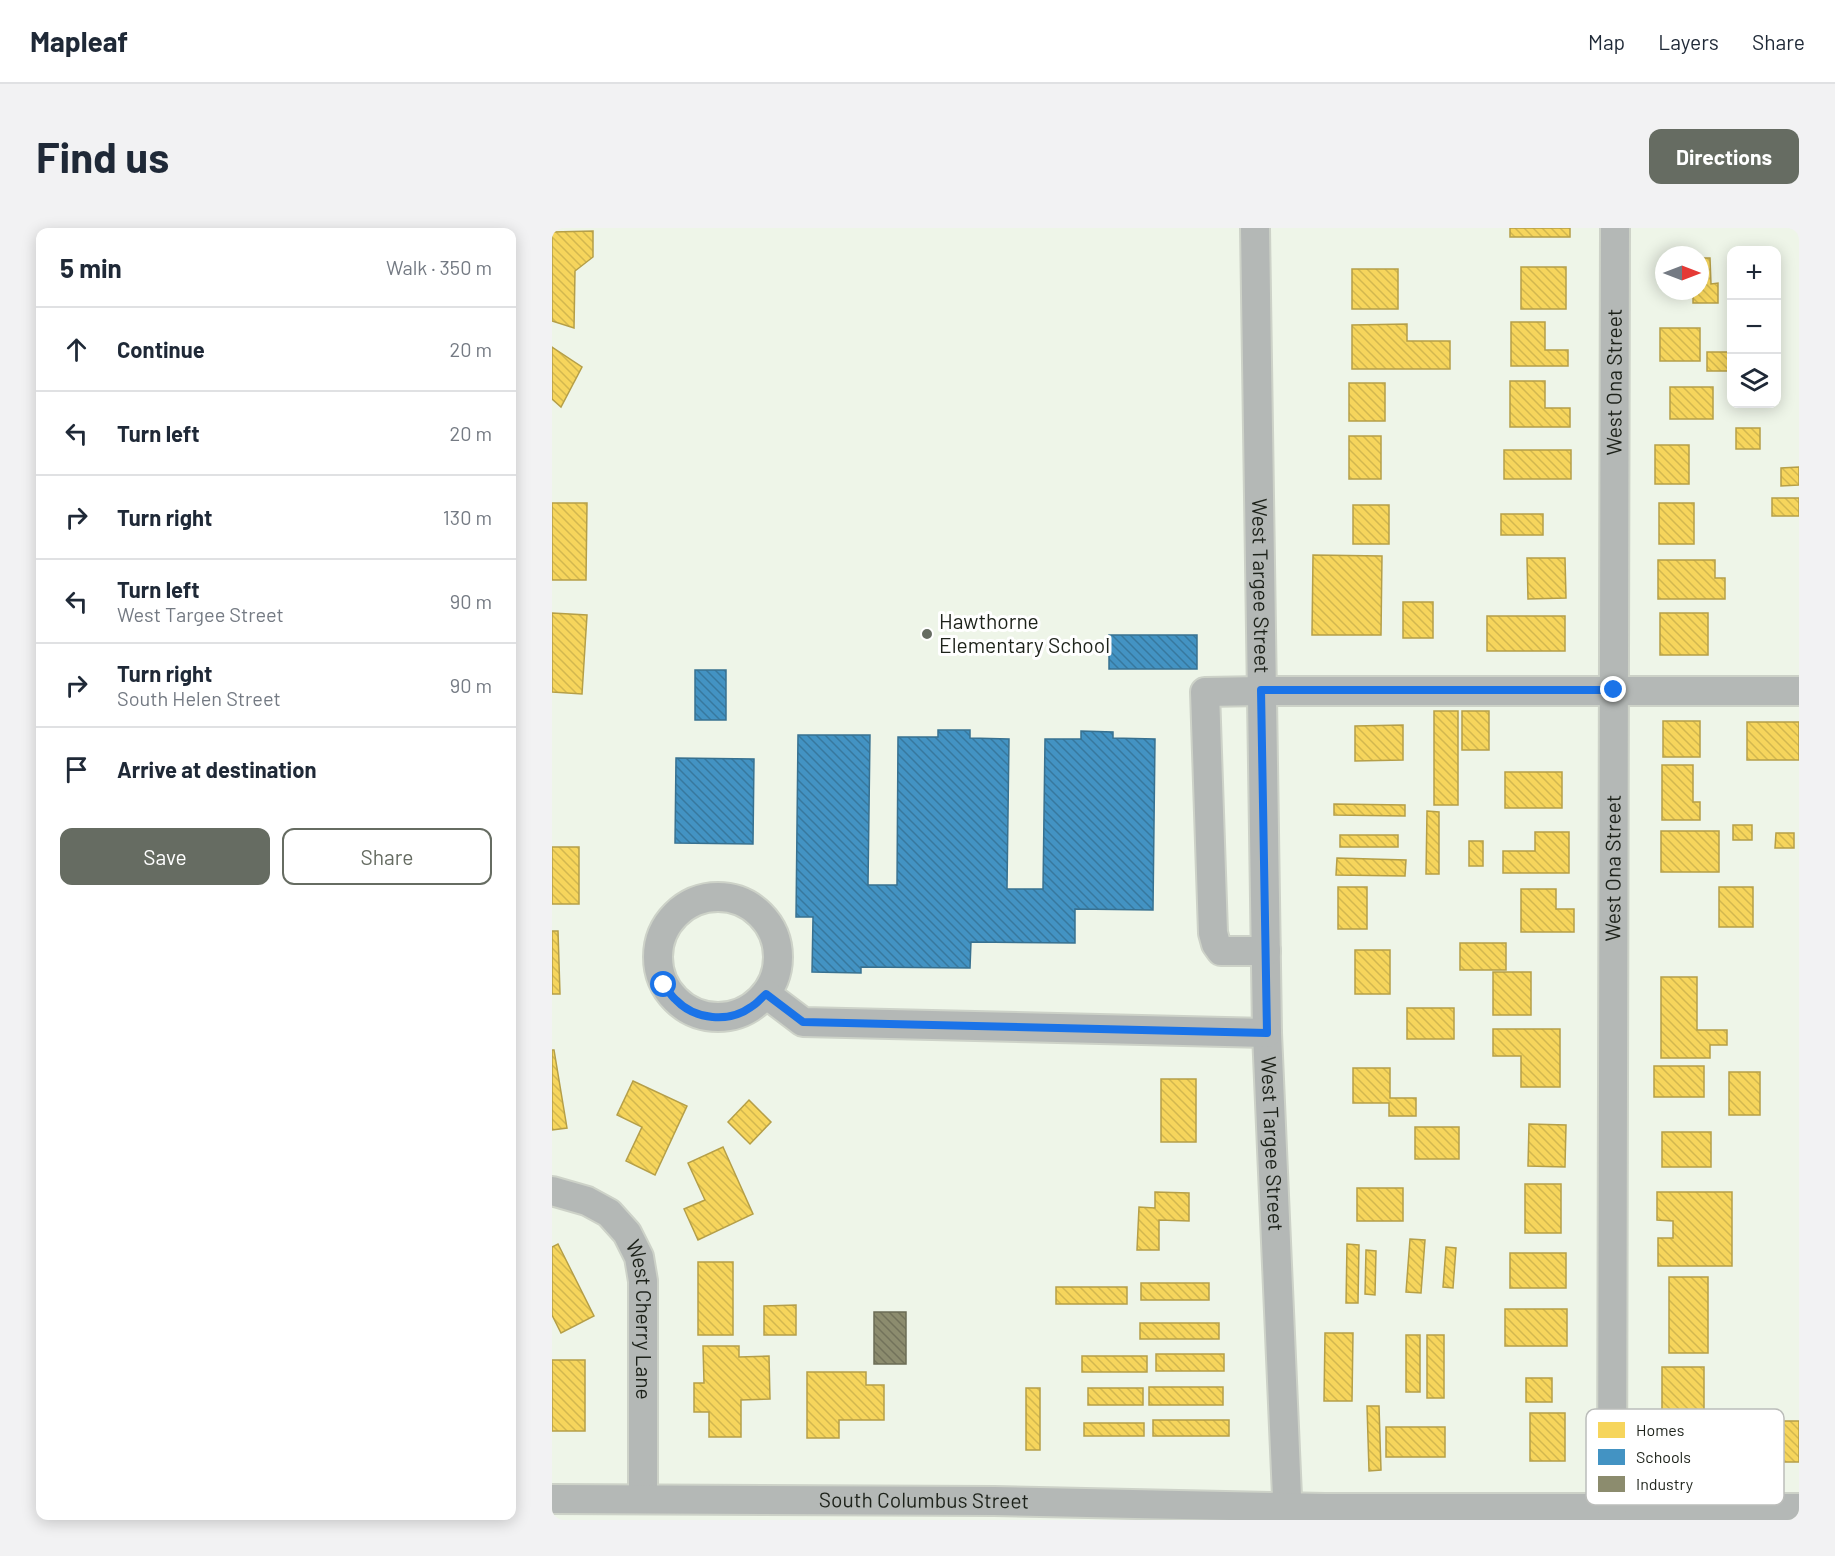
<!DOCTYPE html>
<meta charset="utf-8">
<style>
body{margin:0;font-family:Barlow,sans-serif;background:#f2f2f3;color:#1f2937}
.controls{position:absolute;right:18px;top:18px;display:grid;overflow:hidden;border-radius:12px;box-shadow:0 3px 15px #0003}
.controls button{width:54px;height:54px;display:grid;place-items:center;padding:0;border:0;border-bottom:2px solid #e0e1e3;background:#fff;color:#1f2937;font:30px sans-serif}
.compass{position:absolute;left:1103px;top:18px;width:54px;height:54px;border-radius:50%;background:#fff;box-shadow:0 3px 15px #0003;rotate:90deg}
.stop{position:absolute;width:18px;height:18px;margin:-14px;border:4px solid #1a73e8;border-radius:50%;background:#fff}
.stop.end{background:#1a73e8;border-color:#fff;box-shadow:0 2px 6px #0008}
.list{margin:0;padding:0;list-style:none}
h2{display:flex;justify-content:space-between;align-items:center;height:78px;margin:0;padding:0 24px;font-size:26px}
h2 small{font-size:20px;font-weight:400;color:#747a83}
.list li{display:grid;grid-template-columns:39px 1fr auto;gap:18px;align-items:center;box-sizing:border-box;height:84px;padding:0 24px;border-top:2px solid #e0e1e3}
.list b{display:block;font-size:22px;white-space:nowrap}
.list p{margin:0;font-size:20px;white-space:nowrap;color:#747a83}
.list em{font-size:20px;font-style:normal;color:#747a83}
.actions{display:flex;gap:12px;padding:18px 24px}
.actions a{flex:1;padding:14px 0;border:2px solid #666c62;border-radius:12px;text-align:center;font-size:21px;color:#666c62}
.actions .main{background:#666c62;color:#fff}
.icon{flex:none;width:33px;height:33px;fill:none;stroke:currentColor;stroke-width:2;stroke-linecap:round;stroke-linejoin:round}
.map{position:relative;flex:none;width:1247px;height:1292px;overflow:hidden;border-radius:12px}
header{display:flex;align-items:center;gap:36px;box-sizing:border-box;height:84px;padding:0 30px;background:#fff;border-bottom:2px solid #e0e1e3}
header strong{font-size:28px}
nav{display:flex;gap:33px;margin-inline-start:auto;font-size:21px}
.intro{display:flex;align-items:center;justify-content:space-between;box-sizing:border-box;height:144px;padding:0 36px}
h1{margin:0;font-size:42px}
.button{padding:15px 27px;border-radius:12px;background:#666c62;color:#fff;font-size:21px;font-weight:700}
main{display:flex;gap:36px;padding:0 36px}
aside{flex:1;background:#fff;border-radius:12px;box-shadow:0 3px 15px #0003}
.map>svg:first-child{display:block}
.homes{fill:url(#homes-back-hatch);stroke:#b59f48;stroke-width:1.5}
.schools{fill:url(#schools-back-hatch);stroke:#387190;stroke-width:1.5}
.industry{fill:url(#industry-back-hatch);stroke:#6b6c55;stroke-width:1.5}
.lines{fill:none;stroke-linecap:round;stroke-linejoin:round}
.minor-casing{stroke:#cdd2c8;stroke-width:32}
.minor{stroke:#b4b8b6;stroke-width:28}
.route{stroke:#1a73e8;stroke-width:8}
.poi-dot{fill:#666c62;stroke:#fff;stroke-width:2}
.labels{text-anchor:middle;stroke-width:6;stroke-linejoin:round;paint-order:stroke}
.street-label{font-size:21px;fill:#1d221a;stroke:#fff}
.poi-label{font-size:21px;fill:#1d221a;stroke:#fff;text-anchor:start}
.key{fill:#fff;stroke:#bbbdba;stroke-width:1.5}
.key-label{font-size:16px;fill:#1d221a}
</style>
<header>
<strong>Mapleaf</strong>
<nav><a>Map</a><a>Layers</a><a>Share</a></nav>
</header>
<div class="intro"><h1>Find us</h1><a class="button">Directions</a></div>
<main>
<aside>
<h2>5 min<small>Walk · 350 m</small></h2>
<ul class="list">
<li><svg class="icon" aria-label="ahead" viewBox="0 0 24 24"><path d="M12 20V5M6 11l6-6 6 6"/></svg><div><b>Continue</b></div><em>20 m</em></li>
<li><svg class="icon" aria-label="left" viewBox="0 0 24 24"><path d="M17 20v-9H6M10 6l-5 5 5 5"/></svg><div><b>Turn left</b></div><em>20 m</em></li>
<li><svg class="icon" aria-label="right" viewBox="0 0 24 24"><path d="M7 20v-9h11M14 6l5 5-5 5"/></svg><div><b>Turn right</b></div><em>130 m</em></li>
<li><svg class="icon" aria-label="left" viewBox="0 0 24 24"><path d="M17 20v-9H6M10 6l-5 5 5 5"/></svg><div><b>Turn left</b><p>West Targee Street</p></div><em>90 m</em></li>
<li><svg class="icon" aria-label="right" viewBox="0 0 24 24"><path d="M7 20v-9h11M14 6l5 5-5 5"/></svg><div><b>Turn right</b><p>South Helen Street</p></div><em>90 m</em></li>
<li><svg class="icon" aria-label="arrive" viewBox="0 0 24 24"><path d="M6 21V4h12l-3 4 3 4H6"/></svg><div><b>Arrive at destination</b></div></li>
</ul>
<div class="actions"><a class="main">Save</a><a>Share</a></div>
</aside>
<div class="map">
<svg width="1247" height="1292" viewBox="0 0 1247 1292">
<defs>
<pattern id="homes-back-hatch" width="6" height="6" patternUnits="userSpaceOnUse" patternTransform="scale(1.5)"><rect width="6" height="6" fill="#f6d55c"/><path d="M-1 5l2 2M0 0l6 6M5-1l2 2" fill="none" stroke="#d2b74f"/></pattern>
<pattern id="schools-back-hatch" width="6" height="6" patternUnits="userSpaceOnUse" patternTransform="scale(1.5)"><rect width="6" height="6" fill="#4393c3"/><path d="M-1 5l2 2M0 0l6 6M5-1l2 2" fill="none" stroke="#37789e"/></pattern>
<pattern id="industry-back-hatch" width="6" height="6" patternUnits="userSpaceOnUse" patternTransform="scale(1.5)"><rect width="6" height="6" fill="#8c8c6e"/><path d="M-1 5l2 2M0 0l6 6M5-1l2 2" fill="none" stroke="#72725a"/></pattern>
</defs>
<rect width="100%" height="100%" fill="#eef5e8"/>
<!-- homes -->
<g class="homes">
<rect x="958" y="0" width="60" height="9"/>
<polygon points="41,3 41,29 23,43 22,100 0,93 0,4"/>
<polygon points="1148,30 1158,30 1159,56 1166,55 1166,75 1141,75 1141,63 1148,63"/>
<rect x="969" y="39" width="45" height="42"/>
<rect x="800" y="41" width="46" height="40"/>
<polygon points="959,94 993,94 993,122 1016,122 1016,138 959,138"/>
<polygon points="855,96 855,113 898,113 898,141 800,141 800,97"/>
<rect x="1108" y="100" width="40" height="33"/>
<polygon points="0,119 30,139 9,179 0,171"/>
<rect x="1155" y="124" width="24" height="19"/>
<polygon points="958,153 993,153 993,180 1018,180 1018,199 958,199"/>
<rect x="797" y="155" width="36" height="38"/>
<rect x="1118" y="159" width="43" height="32"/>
<rect x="1184" y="200" width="24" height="21"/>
<rect x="797" y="208" width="32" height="43"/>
<rect x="1103" y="217" width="34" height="39"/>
<rect x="952" y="222" width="67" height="29"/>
<polygon points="1247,239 1247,257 1229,258 1229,240"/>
<rect x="1220" y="270" width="27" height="18"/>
<polygon points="0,275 35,275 34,352 0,352"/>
<rect x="1107" y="275" width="35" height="41"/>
<rect x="801" y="277" width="36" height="39"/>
<rect x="949" y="286" width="42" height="21"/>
<polygon points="761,327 830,328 829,407 760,407"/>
<polygon points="975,330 1013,330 1014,370 976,371"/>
<polygon points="1106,332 1163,332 1163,350 1173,350 1173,371 1106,371"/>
<rect x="851" y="374" width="30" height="36"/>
<polygon points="0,385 35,387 30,466 0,464"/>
<rect x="1108" y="385" width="48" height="42"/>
<rect x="935" y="388" width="78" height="35"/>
<rect x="882" y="483" width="24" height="94"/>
<rect x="910" y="483" width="27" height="39"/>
<rect x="1111" y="493" width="37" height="36"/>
<rect x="1195" y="494" width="52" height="38"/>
<polygon points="851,497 851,532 803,533 803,498"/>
<polygon points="1110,537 1141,537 1141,574 1148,574 1148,592 1110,592"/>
<rect x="953" y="544" width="57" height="36"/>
<polygon points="782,576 853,577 853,588 782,587"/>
<polygon points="875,583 887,584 887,646 874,646"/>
<rect x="1181" y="597" width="19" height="15"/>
<rect x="1109" y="603" width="58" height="41"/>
<polygon points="983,604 1017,604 1017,645 951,645 951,623 983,623"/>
<polygon points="1224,605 1242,605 1242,620 1223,620"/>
<rect x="788" y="607" width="58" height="12"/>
<rect x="917" y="613" width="14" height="25"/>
<rect x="0" y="619" width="27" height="57"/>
<polygon points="785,630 854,632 853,648 784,647"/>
<rect x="786" y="659" width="29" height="42"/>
<rect x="1167" y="659" width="34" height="40"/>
<polygon points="969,661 1004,661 1004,681 1022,681 1022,704 969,704"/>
<polygon points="0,703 6,703 8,766 0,766"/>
<rect x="908" y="715" width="46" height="27"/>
<rect x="803" y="722" width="35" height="44"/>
<rect x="941" y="744" width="38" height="43"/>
<polygon points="1109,749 1145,749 1145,802 1175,802 1175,817 1158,817 1158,830 1109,830"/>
<rect x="855" y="780" width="47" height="31"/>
<polygon points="941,801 1008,801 1008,859 969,859 969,828 941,828"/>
<polygon points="0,822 2,822 15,900 0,902"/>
<rect x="1102" y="838" width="50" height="31"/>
<polygon points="801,840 838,840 838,870 864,870 864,888 837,888 837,875 801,875"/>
<rect x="1177" y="844" width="31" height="43"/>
<rect x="609" y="851" width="35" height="63"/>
<polygon points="81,853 135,878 103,947 74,933 90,899 65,887"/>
<polygon points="197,872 219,894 198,916 176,894"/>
<polygon points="977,896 1014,897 1013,939 976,938"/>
<rect x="863" y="899" width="44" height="32"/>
<rect x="1110" y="904" width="49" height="35"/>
<polygon points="171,919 201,986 146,1012 132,981 153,972 136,935"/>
<rect x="973" y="956" width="36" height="49"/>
<rect x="805" y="960" width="46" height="33"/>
<polygon points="603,964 637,965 637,993 607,992 607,1022 585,1022 587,979 603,980"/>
<polygon points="1105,964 1180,964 1180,1038 1106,1038 1106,1010 1121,1010 1121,993 1105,992"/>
<polygon points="858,1011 873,1012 869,1065 854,1064"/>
<polygon points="6,1016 42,1088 9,1105 0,1087 0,1019"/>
<polygon points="795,1016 807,1017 806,1075 794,1075"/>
<polygon points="894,1019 904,1020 901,1060 891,1059"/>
<polygon points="814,1022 824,1023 823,1067 813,1066"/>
<rect x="958" y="1025" width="56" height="35"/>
<rect x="146" y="1034" width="35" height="73"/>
<rect x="1117" y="1049" width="39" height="76"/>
<rect x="589" y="1055" width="68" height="17"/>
<rect x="504" y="1059" width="71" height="17"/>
<polygon points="244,1077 244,1107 212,1107 212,1078"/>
<rect x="953" y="1081" width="62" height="37"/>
<rect x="588" y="1095" width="79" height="16"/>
<polygon points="773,1105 801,1105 800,1173 772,1173"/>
<rect x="854" y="1107" width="14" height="57"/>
<rect x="875" y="1107" width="17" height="63"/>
<polygon points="151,1118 187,1118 187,1129 217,1128 218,1171 189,1172 189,1209 157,1209 157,1184 142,1184 142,1155 152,1155"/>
<rect x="604" y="1126" width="68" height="17"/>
<rect x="530" y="1128" width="65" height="16"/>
<rect x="0" y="1132" width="33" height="71"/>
<rect x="1110" y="1139" width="42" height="45"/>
<polygon points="255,1144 314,1144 314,1157 332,1157 332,1192 287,1192 287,1210 255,1210"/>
<rect x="974" y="1150" width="26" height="24"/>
<rect x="597" y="1159" width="74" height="18"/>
<rect x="474" y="1160" width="14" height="62"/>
<rect x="536" y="1160" width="55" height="17"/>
<polygon points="815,1178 827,1178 829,1242 817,1243"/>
<rect x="978" y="1185" width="35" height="48"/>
<rect x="601" y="1192" width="76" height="16"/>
<rect x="1216" y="1193" width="31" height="41"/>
<rect x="532" y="1195" width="60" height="13"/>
<rect x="834" y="1199" width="59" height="30"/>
</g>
<!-- schools -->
<g class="schools">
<rect x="557" y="407" width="88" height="34"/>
<rect x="143" y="442" width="31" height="50"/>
<polygon points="386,502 418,502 418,510 457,511 455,661 491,661 493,511 529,511 529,503 561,504 561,510 603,511 601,682 523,681 523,715 419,714 418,740 309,739 309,745 260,744 261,689 244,689 246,507 318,507 316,657 345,657 346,509 386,509"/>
<polygon points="124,530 202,531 201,616 123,615"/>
</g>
<!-- industry -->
<rect class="industry" x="322" y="1084" width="32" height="52"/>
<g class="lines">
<!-- minor casing -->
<g class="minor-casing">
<g id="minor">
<path id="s1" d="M703 0 715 805 736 1292"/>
<circle cx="166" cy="729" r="60"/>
<polyline points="714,723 669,723 664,716 661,705 653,464 709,463 1247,463"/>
<polyline points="214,766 251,794 715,805"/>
<path id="s2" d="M0 963 35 973 57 985 75 1005 87 1029 91 1053V1271"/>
<path id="s3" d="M0 1271 442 1273 773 1280H1247"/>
<path id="s4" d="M1060 1280 1063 0"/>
</g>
</g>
<!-- minor -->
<use href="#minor" class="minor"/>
</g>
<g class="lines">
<!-- route -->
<path class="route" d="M112 757C116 762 119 768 124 772 143 792 177 795 199 779 205 776 209 770 214 766L251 794 715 805 709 462H1062"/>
</g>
<!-- markers -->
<circle class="poi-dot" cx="375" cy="406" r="6"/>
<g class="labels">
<!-- street labels -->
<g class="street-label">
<text dy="7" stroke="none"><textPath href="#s4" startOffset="1126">West Ona Street</textPath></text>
<text dy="7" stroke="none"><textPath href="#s1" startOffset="358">West Targee Street</textPath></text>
<text dy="7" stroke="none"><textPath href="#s4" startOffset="640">West Ona Street</textPath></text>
<text dy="7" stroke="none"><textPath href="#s1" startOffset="916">West Targee Street</textPath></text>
<text dy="7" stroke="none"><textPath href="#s2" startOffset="178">West Cherry Lane</textPath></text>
<text dy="7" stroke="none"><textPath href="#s3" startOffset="372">South Columbus Street</textPath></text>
</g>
<!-- poi labels -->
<g class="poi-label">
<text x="387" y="401">Hawthorne<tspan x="387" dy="24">Elementary School</tspan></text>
</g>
</g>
<!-- legend -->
<rect x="1034" y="1181" width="198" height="96" rx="9" class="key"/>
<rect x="1046" y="1194" width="27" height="16" fill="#f6d55c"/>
<rect x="1046" y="1221" width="27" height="16" fill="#4393c3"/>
<rect x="1046" y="1248" width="27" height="16" fill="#8c8c6e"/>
<g class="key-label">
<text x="1084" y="1208">Homes</text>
<text x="1084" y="1235">Schools</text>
<text x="1084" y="1262">Industry</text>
</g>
</svg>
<div class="controls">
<button>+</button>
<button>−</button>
<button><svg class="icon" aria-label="layers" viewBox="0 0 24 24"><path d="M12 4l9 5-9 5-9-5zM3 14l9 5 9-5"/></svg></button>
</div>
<svg class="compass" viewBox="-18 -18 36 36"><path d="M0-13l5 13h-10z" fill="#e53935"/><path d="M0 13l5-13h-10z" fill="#747a83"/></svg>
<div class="stop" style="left:112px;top:757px"></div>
<div class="stop end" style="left:1062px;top:462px"></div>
</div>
</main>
